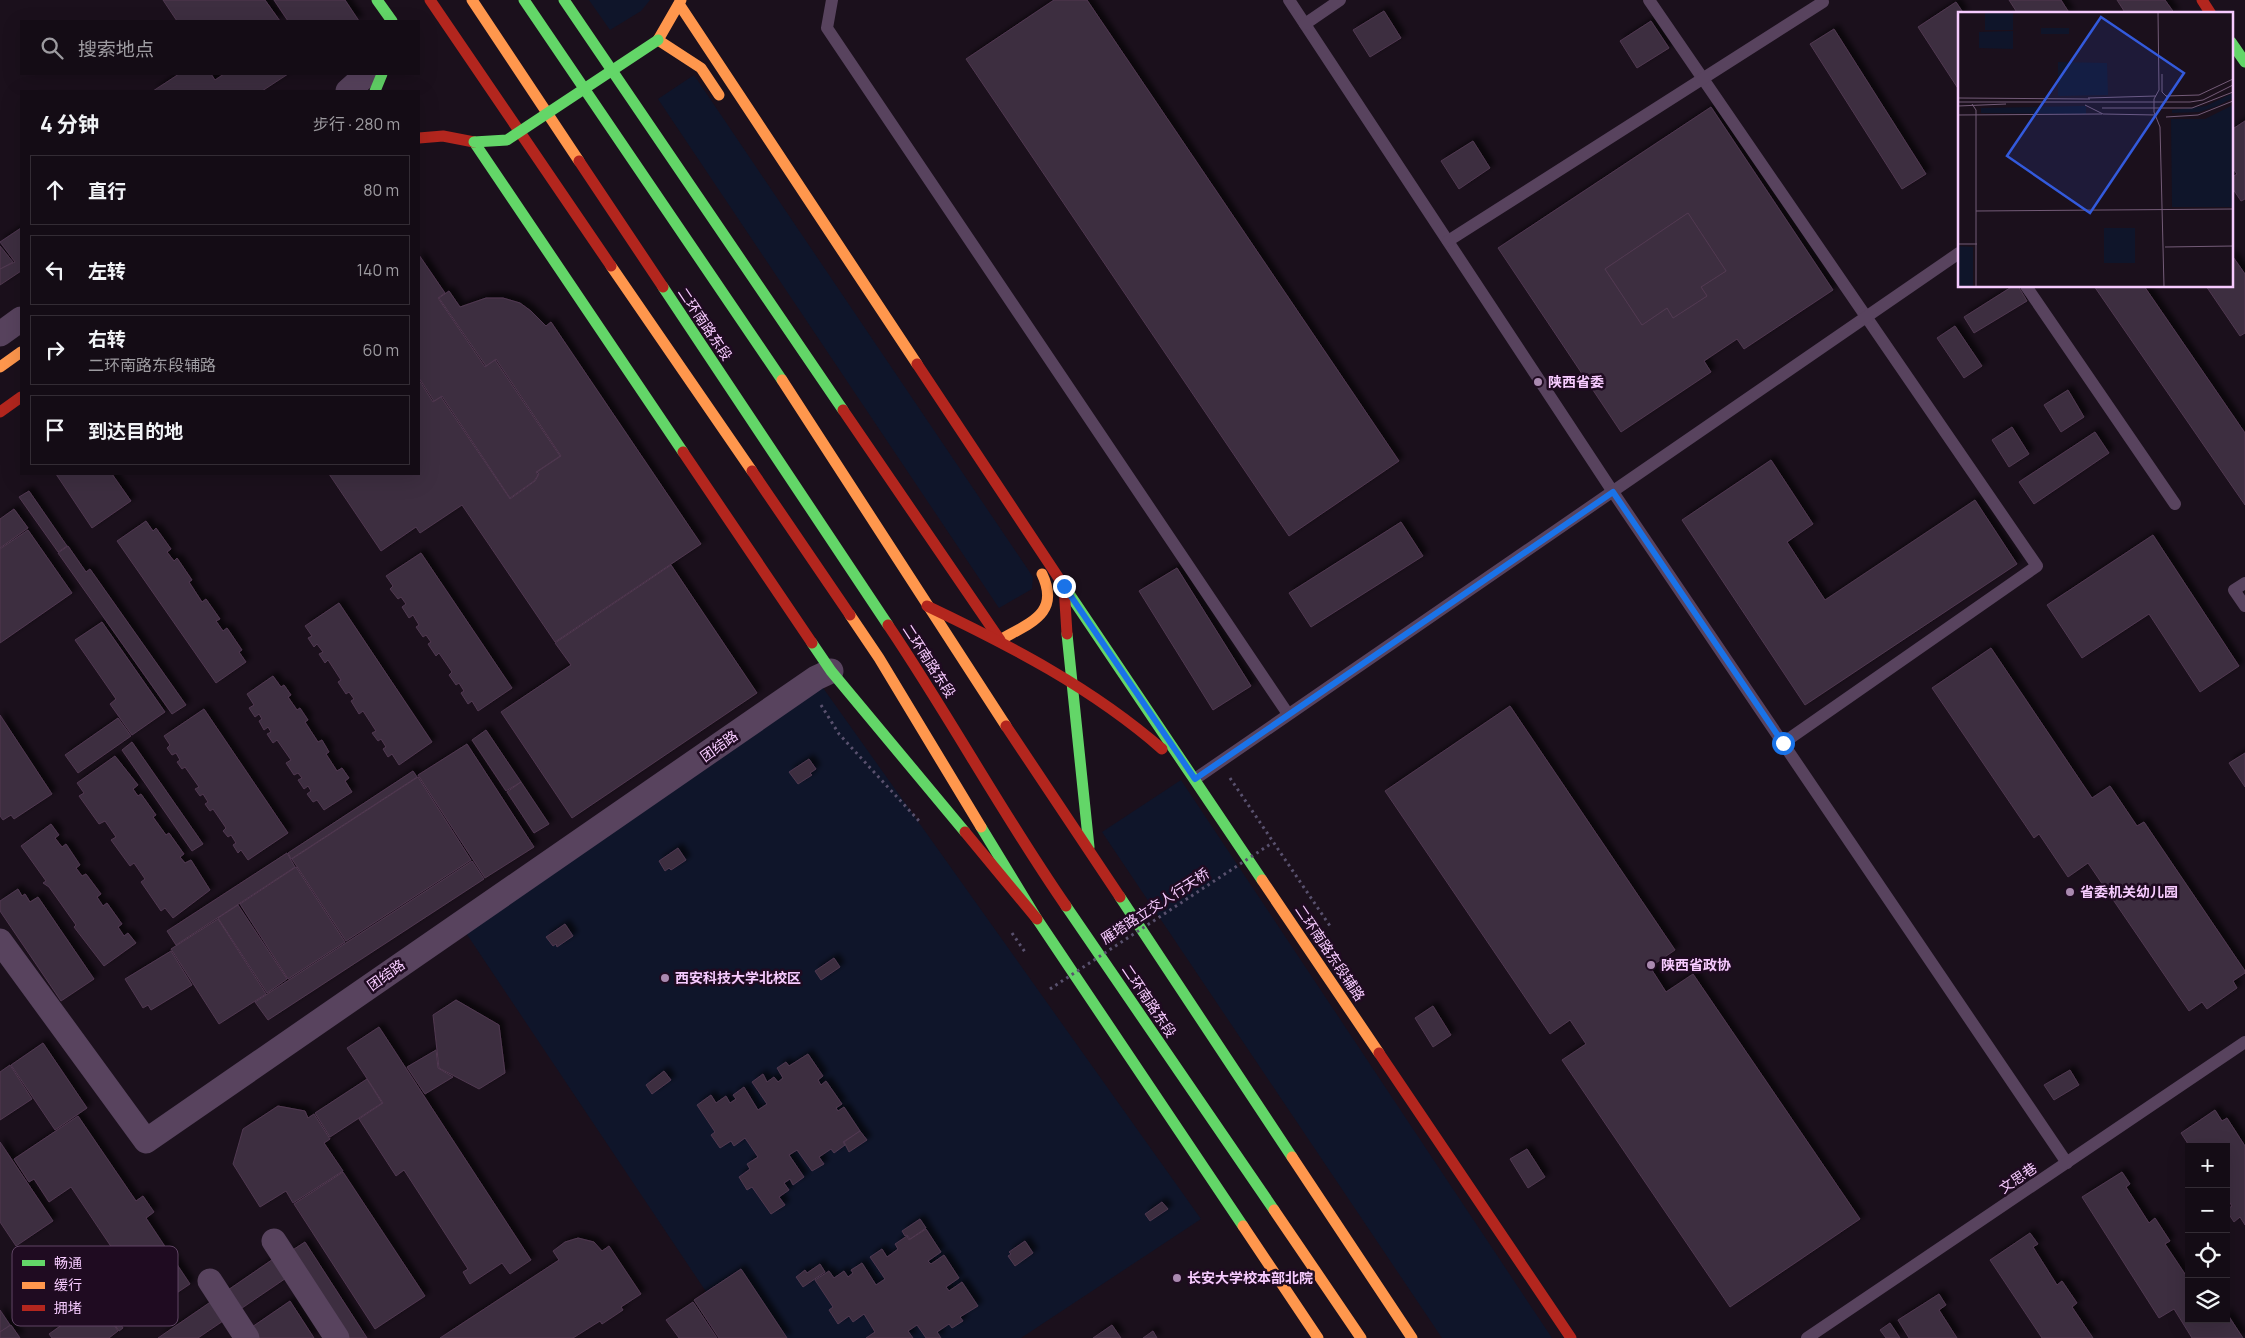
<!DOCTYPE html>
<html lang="zh">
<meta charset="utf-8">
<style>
body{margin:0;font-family:Manrope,"Noto Sans SC",sans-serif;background:#1d151e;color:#f1f3f6}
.controls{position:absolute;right:15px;bottom:15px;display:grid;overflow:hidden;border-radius:0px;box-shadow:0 5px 20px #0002}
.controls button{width:45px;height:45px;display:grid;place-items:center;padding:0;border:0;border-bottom:1px solid #332c34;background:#140c15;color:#f1f3f6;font:25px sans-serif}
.stop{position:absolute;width:15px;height:15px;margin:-11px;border:4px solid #1a73e8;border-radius:50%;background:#fff}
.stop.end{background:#1a73e8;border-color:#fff;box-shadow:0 1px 5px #0008}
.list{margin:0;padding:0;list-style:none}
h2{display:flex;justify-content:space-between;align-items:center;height:65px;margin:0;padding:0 20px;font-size:21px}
h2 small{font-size:16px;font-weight:400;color:#9d9ba0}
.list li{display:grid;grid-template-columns:32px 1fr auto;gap:15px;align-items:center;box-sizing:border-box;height:70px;margin:0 10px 10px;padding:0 10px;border:1px solid #332c34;border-radius:0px}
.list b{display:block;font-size:19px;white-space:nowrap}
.list p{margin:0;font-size:16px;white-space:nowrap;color:#9d9ba0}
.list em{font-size:16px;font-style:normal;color:#9d9ba0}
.icon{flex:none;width:28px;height:28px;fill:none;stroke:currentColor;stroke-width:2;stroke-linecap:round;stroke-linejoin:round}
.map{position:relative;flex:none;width:2245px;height:1338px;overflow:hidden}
.search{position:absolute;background:#140c15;box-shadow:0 5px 20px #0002;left:20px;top:20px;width:400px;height:55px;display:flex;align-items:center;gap:12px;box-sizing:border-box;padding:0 18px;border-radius:0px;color:#9d9ba0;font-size:19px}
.panel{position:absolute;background:#140c15;box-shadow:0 5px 20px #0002;left:20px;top:90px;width:400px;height:385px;border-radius:0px}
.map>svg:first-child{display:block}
.green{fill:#0f152a}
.building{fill:#3e2d3f;stroke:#503951;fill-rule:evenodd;filter:url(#shadow)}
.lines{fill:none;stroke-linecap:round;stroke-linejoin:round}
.path{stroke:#59516e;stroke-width:3;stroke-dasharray:2.5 4;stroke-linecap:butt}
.lane{stroke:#58435e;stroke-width:12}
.street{stroke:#58435e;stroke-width:25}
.fast{stroke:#63d668;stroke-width:11}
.slow{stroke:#ff974d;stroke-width:11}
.jam{stroke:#b3261e;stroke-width:11}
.path-bridge{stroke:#59516e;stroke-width:3;stroke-dasharray:2.5 4;stroke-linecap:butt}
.fast-bridge{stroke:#63d668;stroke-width:11}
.route{stroke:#1a73e8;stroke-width:6}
.poi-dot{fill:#aa8ab0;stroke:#1f0b21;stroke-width:2}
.labels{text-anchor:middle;stroke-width:5;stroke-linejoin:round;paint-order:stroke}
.street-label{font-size:14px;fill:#f7cbff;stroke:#1f0b21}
.poi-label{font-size:14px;font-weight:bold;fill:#f7cbff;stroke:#1f0b21;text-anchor:start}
.inset-road{fill:none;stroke:#735b77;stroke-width:1}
.view{fill:#335adc;fill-opacity:0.15;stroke:#335adc;stroke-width:2.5}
.inset-edge{fill:none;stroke:#f7cbff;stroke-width:2.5}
.key{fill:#1f0b21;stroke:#604564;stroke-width:1}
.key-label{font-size:14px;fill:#f7cbff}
</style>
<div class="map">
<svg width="2245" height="1338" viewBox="0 0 2245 1338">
<defs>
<filter id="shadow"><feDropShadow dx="4.5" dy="-4.5" stdDeviation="2.5" flood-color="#0009"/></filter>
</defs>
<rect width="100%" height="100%" fill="#1b101c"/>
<!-- green -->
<g class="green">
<polygon points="589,0 650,0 641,11 610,30"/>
<polygon points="694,75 1033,577 1032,589 999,608 658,99"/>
<polygon points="816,678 1201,1219 1021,1338 737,1338 460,924"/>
<polygon points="1181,780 1552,1338 1442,1338 1102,832"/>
</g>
<!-- building -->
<g class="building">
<polygon points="163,0 265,0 280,21 177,21"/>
<polygon points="274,0 345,0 359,21 288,21"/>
<polygon points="1054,0 1087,0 1399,461 1289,536 966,59"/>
<polygon points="2009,0 2061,0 2070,14 2018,14"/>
<polygon points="2117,0 2165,0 2175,14 2126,14"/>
<polygon points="1956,2 1964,14 1959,14 1959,90 1918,27"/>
<polygon points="1384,11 1401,38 1370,57 1353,30"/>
<polygon points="1651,21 1669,48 1637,68 1620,41"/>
<polygon points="1834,29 1926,174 1902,189 1810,44"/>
<polygon points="179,74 211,74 215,80 224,74 288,74 262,91 153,91"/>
<path d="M1711 107 1833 290 1744 349 1737 339 1704 361 1711 372 1621 432 1498 248ZM1688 213 1726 271 1701 287 1707 296 1673 318 1667 308 1642 325 1605 269Z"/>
<polygon points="2245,121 2245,199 2241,201 2231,186 2231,178 2237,174 2231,166 2231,130"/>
<polygon points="1473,141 1490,168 1459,189 1441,161"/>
<polygon points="1688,213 1726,271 1701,287 1707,296 1673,318 1667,308 1642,325 1605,269"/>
<polygon points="21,228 21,271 0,285 0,269 15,262 0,242"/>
<polygon points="0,246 13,262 0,269"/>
<polygon points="2231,254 2245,274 2245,333 2240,336 2206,286 2231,286"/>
<polygon points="419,255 445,293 438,298 485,367 495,360 560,456 536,472 538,475 534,481 510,498 442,396 434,401 419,378"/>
<polygon points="2013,286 2018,286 2027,301 1974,333 1964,317"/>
<polygon points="2094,286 2144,286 2245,433 2245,505"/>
<polygon points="449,291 460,307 486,298 503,298 520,303 531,311 546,326 551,322 701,544 555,642 462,505 420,533 416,527 381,551 329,474 419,474 419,380 433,402 441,397 510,499 535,481 539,474 537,472 561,456 496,359 486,366 439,298"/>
<polygon points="1955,326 1982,366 1964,378 1937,338"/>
<polygon points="2068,390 2084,417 2061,432 2044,405"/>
<polygon points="2012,427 2029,454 2009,467 1992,440"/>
<polygon points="2095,432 2109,453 2034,504 2019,482"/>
<polygon points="1771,460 1813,524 1787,542 1825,600 1975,500 2017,564 1805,705 1682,520"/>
<polygon points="56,474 112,474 131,501 92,528"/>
<polygon points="29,491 67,546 58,552 19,497"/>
<polygon points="14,509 28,528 0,548 0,519"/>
<polygon points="146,521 153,531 156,528 171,549 167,552 174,561 177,558 192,580 189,582 202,602 206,599 220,619 216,621 223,631 227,628 242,650 239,652 246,662 216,683 117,541"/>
<polygon points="1401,522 1423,556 1311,627 1289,593"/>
<polygon points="28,530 72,593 0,643 0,549"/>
<polygon points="2153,535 2239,666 2200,692 2149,614 2082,658 2047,605"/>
<polygon points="68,546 86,572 90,569 186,705 172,714 58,553"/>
<polygon points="421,553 512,688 478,711 472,701 468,704 461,693 464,691 459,683 456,685 449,675 452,672 439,653 436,656 428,644 431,642 426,635 423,637 416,627 419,625 413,615 409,618 402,607 406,604 401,597 398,599 390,589 393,586 386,576"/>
<polygon points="671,565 757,693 572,818 501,712 571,665 555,643"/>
<polygon points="1177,568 1251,686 1213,710 1139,591"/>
<polygon points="339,603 432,742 399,765 392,754 388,757 383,749 386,747 381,739 378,741 372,733 376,731 363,711 359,714 351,701 354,699 349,692 346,694 338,682 341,680 328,660 325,663 319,654 323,652 317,644 314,647 308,638 312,636 305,626"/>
<polygon points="102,622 165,712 132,735 110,704 116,699 75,640"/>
<polygon points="1991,648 2092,798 2110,786 2137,826 2144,822 2245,971 2245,973 2233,981 2237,988 2207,1009 2202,1002 2189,1011 2088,863 2068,877 2039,834 2034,838 1932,688"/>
<polygon points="273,676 281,687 284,685 291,695 288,697 297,710 300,708 308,720 305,722 318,742 322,740 329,752 326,754 337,771 342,768 349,778 345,781 352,792 324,810 317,800 313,802 307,794 311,791 308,786 304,789 298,780 302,778 298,773 294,775 286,763 291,760 277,740 273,743 267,734 271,732 268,727 264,730 259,721 262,719 259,714 255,717 249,708 254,705 247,694"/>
<polygon points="1510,706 1675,950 1650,967 1666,992 1693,974 1860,1219 1730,1307 1562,1060 1586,1044 1570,1020 1550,1034 1385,791"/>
<polygon points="204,709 288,833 248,860 241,850 238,853 233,845 236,843 231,835 228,837 223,831 226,828 213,809 210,811 205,804 208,802 203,794 200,796 195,789 199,787 185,767 182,769 177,762 180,760 176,753 172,755 167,748 170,745 164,736"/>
<polygon points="0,715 52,794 14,819 11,815 3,820 0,816"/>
<polygon points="118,718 131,736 78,773 65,755"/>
<polygon points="486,730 521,782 506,791 472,740"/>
<polygon points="132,742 203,844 192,851 122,750"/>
<polygon points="467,744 534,847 485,878 418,775"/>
<polygon points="2245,753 2245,787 2229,763"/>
<polygon points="115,756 138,785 133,789 138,796 141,794 156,815 153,817 166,835 169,833 184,854 180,857 185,863 191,860 210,890 173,918 165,908 161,911 141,882 145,879 134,863 130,866 111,840 116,837 105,821 99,824 79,796 84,793 77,783"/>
<polygon points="809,759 816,769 810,773 812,775 798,784 789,772"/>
<polygon points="413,771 417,777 291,859 288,853"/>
<polygon points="418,777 471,860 346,941 292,859"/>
<polygon points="521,782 549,824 534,833 507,792"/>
<polygon points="51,824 59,835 55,838 62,847 66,844 80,865 76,868 82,876 86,874 101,894 97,897 103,906 107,903 122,924 118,927 124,936 128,933 136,943 104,966 74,927 76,925 49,887 43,883 46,881 21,846"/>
<polygon points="678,848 686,860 671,870 669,868 665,871 659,861"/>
<polygon points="287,853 295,867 176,945 167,931"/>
<polygon points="472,861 484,879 268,1020 255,1002"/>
<polygon points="296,867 345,942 288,979 240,904"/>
<polygon points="18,889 22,896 25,894 30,902 38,897 94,979 61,1001 0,911 0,901"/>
<polygon points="238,905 287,979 267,993 218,918"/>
<polygon points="218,919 266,994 219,1024 171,949"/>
<polygon points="565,924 573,936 557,947 556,944 553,946 546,937"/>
<polygon points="171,951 192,985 151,1010 148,1005 143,1008 125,979"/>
<polygon points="834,958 840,967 821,980 815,971"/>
<polygon points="456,1000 499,1025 505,1073 479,1089 439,1068 433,1015"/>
<polygon points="1433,1006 1451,1035 1433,1047 1415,1018"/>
<polygon points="379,1027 531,1260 510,1274 502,1263 470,1284 463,1272 468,1269 404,1170 396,1176 359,1119 383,1103 347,1048"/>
<polygon points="43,1043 87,1108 55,1130 11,1065"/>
<polygon points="436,1050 438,1068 453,1077 425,1094 407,1067"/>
<polygon points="808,1054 823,1076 818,1080 821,1085 826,1081 842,1104 836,1108 838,1111 844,1107 860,1131 843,1142 845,1145 834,1153 831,1149 819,1157 824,1164 812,1171 797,1150 789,1155 804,1177 793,1185 790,1179 784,1183 789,1190 779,1197 785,1205 771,1214 752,1187 747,1190 739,1177 750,1169 747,1164 758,1157 745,1138 734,1146 731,1141 720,1148 711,1135 715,1132 697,1105 711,1095 716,1103 726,1096 730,1103 736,1099 733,1095 744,1087 758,1110 767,1104 752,1082 763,1074 767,1082 774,1077 778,1082 783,1078 777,1068 786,1062 789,1066"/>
<polygon points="10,1065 32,1099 0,1120 0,1072"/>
<polygon points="2070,1070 2079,1085 2054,1100 2044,1085"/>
<polygon points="664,1071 671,1080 652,1094 646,1085"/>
<polygon points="367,1079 382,1103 330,1137 315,1113"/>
<polygon points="278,1106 305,1111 308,1118 314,1114 330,1139 324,1143 343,1171 293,1203 286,1191 260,1207 233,1164 243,1129"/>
<polygon points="2215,1110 2222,1121 2227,1118 2245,1146 2245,1225 2240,1217 2234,1222 2226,1210 2232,1206 2226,1197 2226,1147 2190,1147 2181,1133"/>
<polygon points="78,1116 136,1201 143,1196 154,1212 146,1218 190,1284 153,1309 71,1187 49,1202 34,1179 29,1182 14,1159"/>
<polygon points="860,1131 867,1140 849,1152 844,1142"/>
<polygon points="0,1142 53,1221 16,1246 0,1222"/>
<polygon points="1527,1149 1545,1177 1528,1188 1510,1159"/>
<polygon points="343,1172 425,1296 375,1329 294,1204"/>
<polygon points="2122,1172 2130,1184 2126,1187 2149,1223 2155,1218 2170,1241 2165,1244 2189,1280 2189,1319 2226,1319 2226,1312 2243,1338 2192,1338 2174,1309 2159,1318 2082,1197"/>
<polygon points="1162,1202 1168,1209 1150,1221 1145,1214"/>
<polygon points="920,1219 926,1228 910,1239 907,1235 905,1236 902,1231"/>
<polygon points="926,1229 941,1252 928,1261 931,1264 944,1255 959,1278 946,1287 949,1291 962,1282 978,1306 960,1317 963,1321 952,1328 949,1324 937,1332 941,1338 926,1338 917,1325 908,1331 913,1338 866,1338 875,1332 864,1314 853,1322 849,1316 838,1324 829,1310 833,1307 815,1280 829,1271 834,1278 844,1271 848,1277 853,1273 851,1270 862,1263 876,1285 885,1279 870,1257 882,1249 887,1257 898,1249 895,1244 907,1236 909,1240"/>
<polygon points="2030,1233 2038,1244 2033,1247 2057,1285 2062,1281 2077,1303 2072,1307 2093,1338 2042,1338 1990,1260"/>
<polygon points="578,1238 594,1242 602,1251 609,1246 641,1294 621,1307 623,1310 602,1324 600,1321 573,1338 440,1338 559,1260 553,1251 565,1242"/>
<polygon points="1025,1241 1033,1253 1015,1266 1008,1256 1011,1254 1009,1252"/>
<polygon points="305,1242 367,1338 343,1338 288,1253"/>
<polygon points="279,1255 292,1274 198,1338 158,1338"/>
<polygon points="820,1264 825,1272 803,1287 796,1277 805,1270 807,1273"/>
<polygon points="741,1269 787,1338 719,1338 694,1300"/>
<polygon points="1939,1294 1946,1305 1939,1310 1957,1338 1909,1338 1898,1320"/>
<polygon points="101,1296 123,1328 119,1331 97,1299"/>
<polygon points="97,1300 118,1331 109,1338 52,1338 49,1334"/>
<polygon points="290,1301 314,1338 259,1338 252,1327"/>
<polygon points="693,1302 717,1338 679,1338 666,1320"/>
<polygon points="0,1310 10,1325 0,1332"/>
<polygon points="1890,1323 1900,1338 1886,1338 1880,1330"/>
<polygon points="11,1325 20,1338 0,1338 0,1332"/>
<polygon points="1112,1325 1121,1338 1093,1338"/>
<polygon points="1153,1331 1157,1338 1143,1338"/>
</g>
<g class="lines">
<!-- path -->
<g class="path">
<polyline points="821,705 839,734 920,822"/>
<polyline points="1230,778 1330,926"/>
<polyline points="1012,933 1025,952"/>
</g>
<!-- lane -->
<g class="lane">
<polyline points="832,0 827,28 1288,714"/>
<polyline points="1289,0 1613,492 2067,1163"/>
<polyline points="1649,0 2037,566 1783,743"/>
<polyline points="1305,24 1340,0"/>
<polyline points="1448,241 1823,2 1822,0"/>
<polyline points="2026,286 2175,504"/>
<polyline points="2245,583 2234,590 2245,606"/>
<polyline points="1195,779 1959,253"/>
<polyline points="1807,1338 2245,1042"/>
</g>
<!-- street -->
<g class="street">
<polyline points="348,91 367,74"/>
<polyline points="0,334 21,319"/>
<polyline points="0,941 146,1141 816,678 831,671"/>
<polyline points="274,1241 337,1338"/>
<polyline points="210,1281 247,1338"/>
</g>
<!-- fast -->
<g class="fast">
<polyline points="377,0 392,21"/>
<polyline points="524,0 782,380"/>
<polyline points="564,0 843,410"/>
<polyline points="2231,42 2245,62"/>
<polyline points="375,91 382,74"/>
<polyline points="474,142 683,452"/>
<polyline points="663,287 888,625"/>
<polyline points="1064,586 1262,880"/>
<polyline points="1067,634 1089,847"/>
<polyline points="812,643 831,671 965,832"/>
<polyline points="981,827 1037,919 1243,1226"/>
<polyline points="1120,897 1292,1157"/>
<polyline points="1066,906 1274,1210"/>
</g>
<!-- slow -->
<g class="slow">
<polyline points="472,0 579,161"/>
<polyline points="679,4 917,364"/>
<polyline points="658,40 681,0"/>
<polyline points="658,40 701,68 719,95"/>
<polyline points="611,266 752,471"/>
<polyline points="0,367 21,352"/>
<polyline points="782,380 1006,726"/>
<polyline points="850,615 879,658 981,827"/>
<path d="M1000 640C1029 623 1061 614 1042 574"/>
<polyline points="1262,880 1379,1053"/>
<polyline points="1292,1157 1412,1338"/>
<polyline points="1274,1210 1361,1338"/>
<polyline points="1243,1226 1318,1338"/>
</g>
<!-- jam -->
<g class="jam">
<polyline points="430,0 611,266"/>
<polyline points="2202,0 2211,14"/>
<polyline points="419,138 443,136 474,142"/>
<polyline points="579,161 663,287"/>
<polyline points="917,364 1064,586 1067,634"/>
<polyline points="843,410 1000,640"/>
<polyline points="0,412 21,397"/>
<polyline points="683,452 812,643"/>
<polyline points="752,471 850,615"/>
<path d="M927 606C1011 646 1092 688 1162 749"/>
<path d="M888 625C950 717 1003 815 1066 906"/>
<polyline points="1006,726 1120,897"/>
<polyline points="965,832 1037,919"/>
<polyline points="1379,1053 1571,1338"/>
</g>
<!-- path-bridge -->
<polyline class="path-bridge" points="1050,989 1272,843"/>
<!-- fast-bridge -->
<polyline class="fast-bridge" points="474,142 507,140 658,40"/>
</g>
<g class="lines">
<!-- route -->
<polyline class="route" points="1064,586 1195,779 1613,492 1783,743"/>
</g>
<!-- markers -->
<g class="poi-dot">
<circle cx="1538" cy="382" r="5"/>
<circle cx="2070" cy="892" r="5"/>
<circle cx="1651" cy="965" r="5"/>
<circle cx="665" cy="978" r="5"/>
<circle cx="1177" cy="1278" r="5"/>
</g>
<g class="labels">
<!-- street labels -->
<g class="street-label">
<text transform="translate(705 324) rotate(56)" y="5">二环南路东段</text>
<text transform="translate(929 661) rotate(57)" y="5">二环南路东段</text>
<text transform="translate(719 746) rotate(-35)" y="5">团结路</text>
<text transform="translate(1155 906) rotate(-33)" y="5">雁塔路立交人行天桥</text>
<text transform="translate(1330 953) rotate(56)" y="5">二环南路东段辅路</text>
<text transform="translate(386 975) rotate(-35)" y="5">团结路</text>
<text transform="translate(1149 1001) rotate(56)" y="5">二环南路东段</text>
<text transform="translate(2018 1178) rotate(-34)" y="5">文思巷</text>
</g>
<!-- poi labels -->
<g class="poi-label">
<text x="1548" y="387">陕西省委</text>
<text x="2080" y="897">省委机关幼儿园</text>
<text x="1661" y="970">陕西省政协</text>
<text x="675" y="983">西安科技大学北校区</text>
<text x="1187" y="1283">长安大学校本部北院</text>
</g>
</g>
<!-- overview -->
<g transform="translate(1958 12)">
<rect width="275" height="275" fill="#1b101c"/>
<path d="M27 0H55V18H27ZM83 16H111V22H83ZM55 19V37L21 36V20ZM100 50 149 51 150 83 100 84ZM275 81V86L259 94 241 100 214 101V98L248 94ZM275 93V195H214L213 107H247ZM128 94V102L23 101V96ZM146 216H177V251H146ZM0 234 15 235V275H0Z" fill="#0f152a"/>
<path class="inset-road" d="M200 0 201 78 196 87V100L202 115 206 275M204 62V80L209 85M208 84 241 83 275 67M0 86 132 87M130 86 198 84M0 90H232L245 88 275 73M14 92 18 98V275M127 93 145 102 198 103M0 94 48 92M144 96H234L275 80M0 103 144 102M208 105 240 103 275 89M18 199 275 197M0 232H19M207 235 275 234"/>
<path class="view" d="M143 5 226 61 132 201 49 144Z"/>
<rect width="275" height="275" class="inset-edge"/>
</g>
<!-- legend -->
<rect x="12" y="1246" width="166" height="80" rx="8" class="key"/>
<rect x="22" y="1260" width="23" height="6" fill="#63d668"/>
<rect x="22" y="1282" width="23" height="7" fill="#ff974d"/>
<rect x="22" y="1305" width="23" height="6" fill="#b3261e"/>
<g class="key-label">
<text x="54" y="1268">畅通</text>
<text x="54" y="1290">缓行</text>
<text x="54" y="1313">拥堵</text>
</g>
</svg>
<div class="controls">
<button>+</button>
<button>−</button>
<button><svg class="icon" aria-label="locate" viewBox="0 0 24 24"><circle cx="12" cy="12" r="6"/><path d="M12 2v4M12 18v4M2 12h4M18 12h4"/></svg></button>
<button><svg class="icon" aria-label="layers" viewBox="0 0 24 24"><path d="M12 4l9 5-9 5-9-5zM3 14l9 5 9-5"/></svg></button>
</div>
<div class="stop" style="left:1783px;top:743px"></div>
<div class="stop end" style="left:1064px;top:586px"></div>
<div class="search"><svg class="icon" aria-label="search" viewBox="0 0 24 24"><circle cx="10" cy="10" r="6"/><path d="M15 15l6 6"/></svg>搜索地点</div>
<section class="panel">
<h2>4 分钟<small>步行 · 280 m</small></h2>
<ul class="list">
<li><svg class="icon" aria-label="ahead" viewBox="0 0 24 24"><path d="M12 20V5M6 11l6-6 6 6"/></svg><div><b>直行</b></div><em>80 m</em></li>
<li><svg class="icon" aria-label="left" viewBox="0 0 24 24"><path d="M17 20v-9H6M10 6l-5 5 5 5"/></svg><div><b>左转</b></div><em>140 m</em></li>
<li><svg class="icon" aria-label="right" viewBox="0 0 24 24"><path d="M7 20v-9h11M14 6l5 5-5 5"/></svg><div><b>右转</b><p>二环南路东段辅路</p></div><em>60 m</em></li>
<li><svg class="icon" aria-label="arrive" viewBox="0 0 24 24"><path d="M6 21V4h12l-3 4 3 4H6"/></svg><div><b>到达目的地</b></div></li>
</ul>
</section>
</div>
